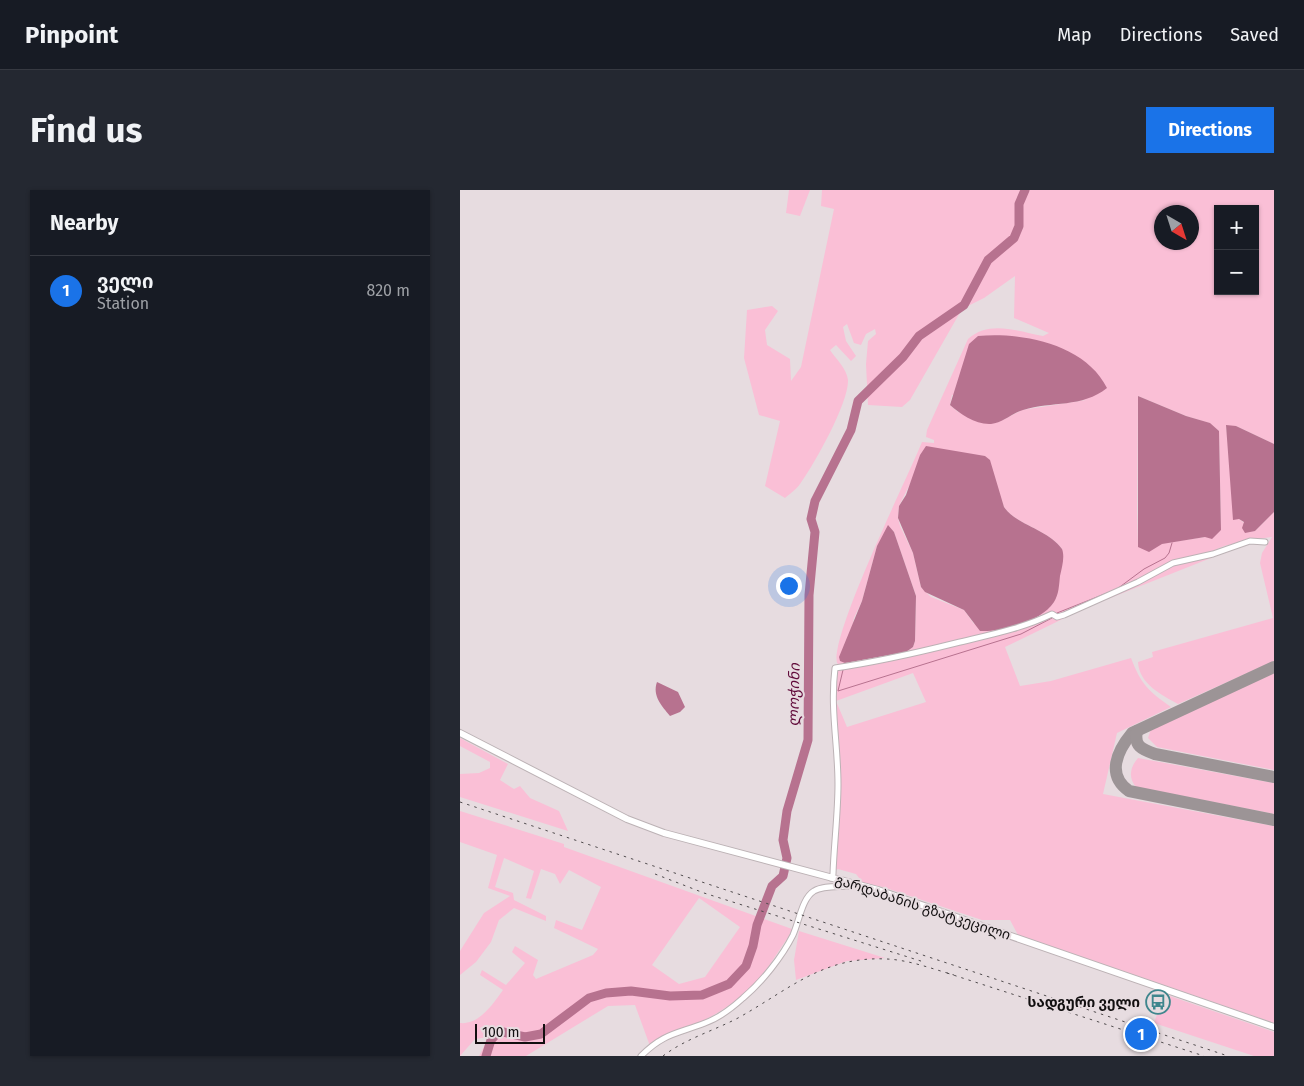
<!DOCTYPE html>
<meta charset="utf-8">
<style>
body{margin:0;font-family:"Fira Sans","Noto Sans Georgian",sans-serif;background:#242831;color:#f1f3f6}
.controls{position:absolute;right:15px;top:15px;display:grid;overflow:hidden;border-radius:0px;box-shadow:0 1px 4px #0004}
.controls button{width:45px;height:45px;display:grid;place-items:center;padding:0;border:0;border-bottom:1px solid #363941;background:#171b24;color:#f1f3f6;font:25px sans-serif}
.compass{position:absolute;left:694px;top:15px;width:45px;height:45px;border-radius:50%;background:#171b24;box-shadow:0 1px 4px #0004;rotate:141deg}
.scale{position:absolute;left:15px;bottom:12px;width:70px;box-sizing:border-box;padding-left:5px;border:2px solid #120f10;border-top:0;font-size:14px;line-height:18px;white-space:nowrap;color:#120f10;-webkit-text-stroke:4px #e7dce0;paint-order:stroke}
.you{position:absolute;left:328px;top:395px;width:18px;height:18px;margin:-12px;border:4px solid #fff;border-radius:50%;background:#1a73e8;box-shadow:0 0 0 8px #1a73e833}
.badge{display:grid;place-items:center;width:32px;height:32px;border-radius:50%;background:#1a73e8;color:#fff;font-size:16px;font-weight:700}
.pin{position:absolute;translate:-50% -50%;border:2px solid #fff;box-shadow:0 1px 5px #0006}
.list{margin:0;padding:0;list-style:none}
h2{display:flex;justify-content:space-between;align-items:center;height:65px;margin:0;padding:0 20px;font-size:21px}
h2 small{font-size:16px;font-weight:400;color:#9ea1a6}
.list li{display:grid;grid-template-columns:32px 1fr auto;gap:15px;align-items:center;box-sizing:border-box;height:70px;padding:0 20px;border-top:1px solid #363941}
.list b{display:block;font-size:19px;white-space:nowrap}
.list p{margin:0;font-size:16px;white-space:nowrap;color:#9ea1a6}
.list em{font-size:16px;font-style:normal;color:#9ea1a6}
.map{position:relative;flex:none;width:814px;height:866px;overflow:hidden;border-radius:0px}
header{display:flex;align-items:center;gap:30px;box-sizing:border-box;height:70px;padding:0 25px;background:#171b24;border-bottom:1px solid #363941}
header strong{font-size:24px}
nav{display:flex;gap:28px;margin-inline-start:auto;font-size:18px}
.intro{display:flex;align-items:center;justify-content:space-between;box-sizing:border-box;height:120px;padding:0 30px}
h1{margin:0;font-size:35px}
.button{padding:12px 22px;border-radius:0px;background:#1a73e8;color:#fff;font-size:18px;font-weight:700}
main{display:flex;gap:30px;padding:0 30px}
aside{flex:1;background:#171b24;border-radius:0px;box-shadow:0 1px 4px #0004}
.map>svg:first-child{display:block}
.green{fill:#fabfd6;fill-rule:evenodd}
.water{fill:#b7728f}
.lines{fill:none;stroke-linecap:round;stroke-linejoin:round}
.stream{stroke:#b7728f;stroke-width:1}
.river{stroke:#b7728f;stroke-width:9}
.taxiway{stroke:#9c9496;stroke-width:12}
.minor-casing{stroke:#bcb2b5;stroke-width:7}
.major-casing{stroke:#bcb2b5;stroke-width:8}
.minor{stroke:#fff;stroke-width:5}
.major{stroke:#fff;stroke-width:6}
.rail{stroke:#504b4d;stroke-width:1;stroke-dasharray:2.5 5;stroke-linecap:butt}
.labels{text-anchor:middle;stroke-width:4;stroke-linejoin:round;paint-order:stroke}
.street-label{font-size:14px;fill:#120f10;stroke:#e7dce0}
.poi-label{font-size:14px;font-weight:bold;fill:#120f10;stroke:#e7dce0;text-anchor:end}
.water-label{font-size:15px;font-style:italic;fill:#620c3b;stroke:#e7dce0}
</style>
<header>
<strong>Pinpoint</strong>
<nav><a>Map</a><a>Directions</a><a>Saved</a></nav>
</header>
<div class="intro"><h1>Find us</h1><a class="button">Directions</a></div>
<main>
<aside>
<h2>Nearby<small></small></h2>
<ul class="list">
<li><span class="badge">1</span><div><b>ველი</b><p>Station</p></div><em>820 m</em></li>
</ul>
</aside>
<div class="map">
<svg width="814" height="866" viewBox="0 0 814 866">
<rect width="100%" height="100%" fill="#e7dce0"/>
<!-- green -->
<g class="green">
<polygon points="329,0 350,0 340,26 326,23"/>
<path d="M362 0H814V254L776 236H766L779 329 795 341 814 322V471L718 514C702 505 679 494 678 472L693 467 692 462 813 428 800 373 802 363 812 347 789 350 764 356 750 362 751 368 625 418 545 457 560 496 591 491 671 468C681 494 688 501 711 517L657 543 643 604 814 636V833L558 745 550 730H522L423 697 403 693 396 684 378 679 376 680 380 596 374 506 377 483 381 476 377 473C370 445 447 289 462 252L474 253V250L466 247 467 240 508 149C529 130 557 141 583 146L589 143 554 128 555 86 524 108 502 119 450 210 442 217 408 215 406 174 408 151 416 144 415 139 406 144 401 155 394 153 387 134 383 137 386 151 396 166 391 171 376 155 370 160C376 169 387 179 388 190 389 212 355 273 342 291 338 298 331 303 325 308L305 296 320 231 299 225 284 168 287 120 312 116 318 121 305 140 307 155 330 169 331 191 341 177 374 19 361 16ZM758 19H795V101H758ZM702 22H732V52H702ZM492 205 626 210 562 220 543 230 498 222 490 215ZM678 206 726 226 749 233 759 241 761 340 745 347 678 357 677 321ZM460 265 525 266 544 317C556 335 588 339 602 359L514 434 504 420 471 407 461 397 453 363 440 336 438 328 439 316 455 284ZM430 338 434 342 456 406 455 451 453 457 446 462 385 473 394 428 402 411 417 356ZM453 483 466 512 387 537 376 511Z"/>
<polygon points="814,483 814,580 697,557 688,548 691,539 700,533"/>
<polygon points="0,548 48,574 40,590 54,599 60,596 70,608 99,621 108,641 0,607 0,584 19,583 30,578 30,572 0,556"/>
<path d="M678 568 814 593V624L676 597C668 588 670 577 678 568Z"/>
<path d="M0 621 104 654V657L332 739 329 746C317 762 307 782 293 796 263 825 226 839 190 856L175 815 148 816 66 866H19L29 847 15 849 0 866V833C19 835 33 814 43 800L20 785 22 780 46 795 65 773 52 762 55 756 78 770 73 785 76 789 133 765 138 759 94 738 96 730 122 740 141 697 109 680 100 694 95 684 81 679 71 709 66 708 74 681 44 668 35 697 53 703 54 710 86 726V731L54 718 39 730 31 752 16 772 0 785V761L24 723 50 706 28 698 37 665 0 652ZM239 708 280 737 245 787 219 794 192 775Z"/>
<polygon points="339,741 425,768 387,771 336,790 334,770"/>
<polygon points="704,804 814,842 814,866 794,866 694,833"/>
</g>
<!-- water -->
<g class="water">
<path d="M518 146C562 142 625 154 647 198 622 218 592 211 563 220 552 223 543 233 531 234 516 235 500 224 490 215L509 154Z"/>
<polygon points="678,206 726,226 750,233 759,241 761,340 752,349 745,347 702,354 689,362 678,357"/>
<polygon points="766,235 776,236 814,254 814,322 795,341 785,343 782,338 784,332 779,329 773,330"/>
<path d="M466 256 525 266 530 270 544 317C556 335 588 339 602 359 605 367 602 377 600 386 599 395 599 404 594 412 581 432 542 442 520 441L504 420 465 402 461 397 453 363 438 328 439 316 446 305 460 265Z"/>
<polygon points="428,335 434,342 456,406 455,451 453,457 446,462 385,473 380,471 379,467 402,411 417,356"/>
<path d="M197 492 218 502 225 517 220 522 210 526C202 516 192 506 197 492Z"/>
</g>
<g class="lines">
<!-- stream -->
<g class="stream">
<polyline points="657,399 684,379 705,368 709,363 712,353"/>
<polyline points="597,423 647,403"/>
<polyline points="383,480 378,501 561,444 592,428"/>
</g>
<!-- river -->
<polyline class="river" points="26,866 31,850 39,841 65,847 81,844 129,808 146,803 171,801 210,806 242,805 269,794 286,776 293,756 297,735 312,696 323,686 327,668 323,650 327,621 348,550 349,405 355,342 351,329 355,311 391,240 398,211 443,167 459,146 504,115 528,70 554,48 559,36 559,14 565,0"/>
<!-- taxiway -->
<g class="taxiway">
<path d="M814 477 672 543C657 561 646 585 669 601L814 630"/>
<path d="M677 541C674 556 681 559 695 564L814 587"/>
</g>
<!-- minor casing -->
<g class="minor-casing">
<g id="minor">
<path d="M371 688 373 684C374 654 378 624 378 594 378 554 370 519 375 478 416 472 456 463 496 453 529 445 561 439 592 424L597 427 604 425 678 392 713 373 753 364 790 351 805 352"/>
<path d="M181 866C204 843 217 844 245 833 259 828 272 818 283 808 302 792 322 767 333 745 339 732 342 708 354 701 365 694 383 698 396 695"/>
</g>
</g>
<!-- major casing -->
<g class="major-casing">
<polyline id="major" points="0,543 167,629 204,643 418,700 814,837"/>
</g>
<!-- minor -->
<use href="#minor" class="minor"/>
<!-- major -->
<use href="#major" class="major"/>
<!-- rail -->
<g class="rail">
<polyline points="0,612 768,866"/>
<polyline points="195,684 244,703 464,772"/>
<polyline points="487,783 744,866"/>
<path d="M203 866C225 849 253 841 278 828 330 799 363 766 427 769 449 770 473 779 494 785"/>
</g>
</g>
<!-- icons -->
<defs>
<g id="bus-ring" transform="scale(1.25)"><circle r="9.5" fill="#e7dce0" stroke="#3f868d" stroke-width="1.5"/><path d="M-5-6H5V4H4V6H2V4H-2V6H-4V4H-5ZM-3.5-4V0h7V-4ZM-3.5 1.2v1.5H-2V1.2ZM2 1.2v1.5H3.5V1.2Z" fill="#3f868d"/></g>
</defs>
<g fill-rule="evenodd">
<use href="#bus-ring" x="698" y="812"/>
</g>
<g class="labels">
<!-- street labels -->
<g class="street-label">
<text transform="translate(463 717) rotate(18)" y="5">გარდაბანის გზატკეცილი</text>
</g>
<!-- poi labels -->
<g class="poi-label">
<text x="680" y="817">სადგური ველი</text>
</g>
<!-- water labels -->
<g class="water-label">
<text transform="translate(334 505) rotate(-89)" y="5">ლოჭინი</text>
</g>
</g>
</svg>
<div class="controls">
<button>+</button>
<button>−</button>
</div>
<svg class="compass" viewBox="-18 -18 36 36"><path d="M0-13l5 13h-10z" fill="#e53935"/><path d="M0 13l5-13h-10z" fill="#9ea1a6"/></svg>
<div class="scale">100 m</div>
<div class="you"></div>
<div class="pin badge" style="left:681px;top:844px">1</div>
</div>
</main>
